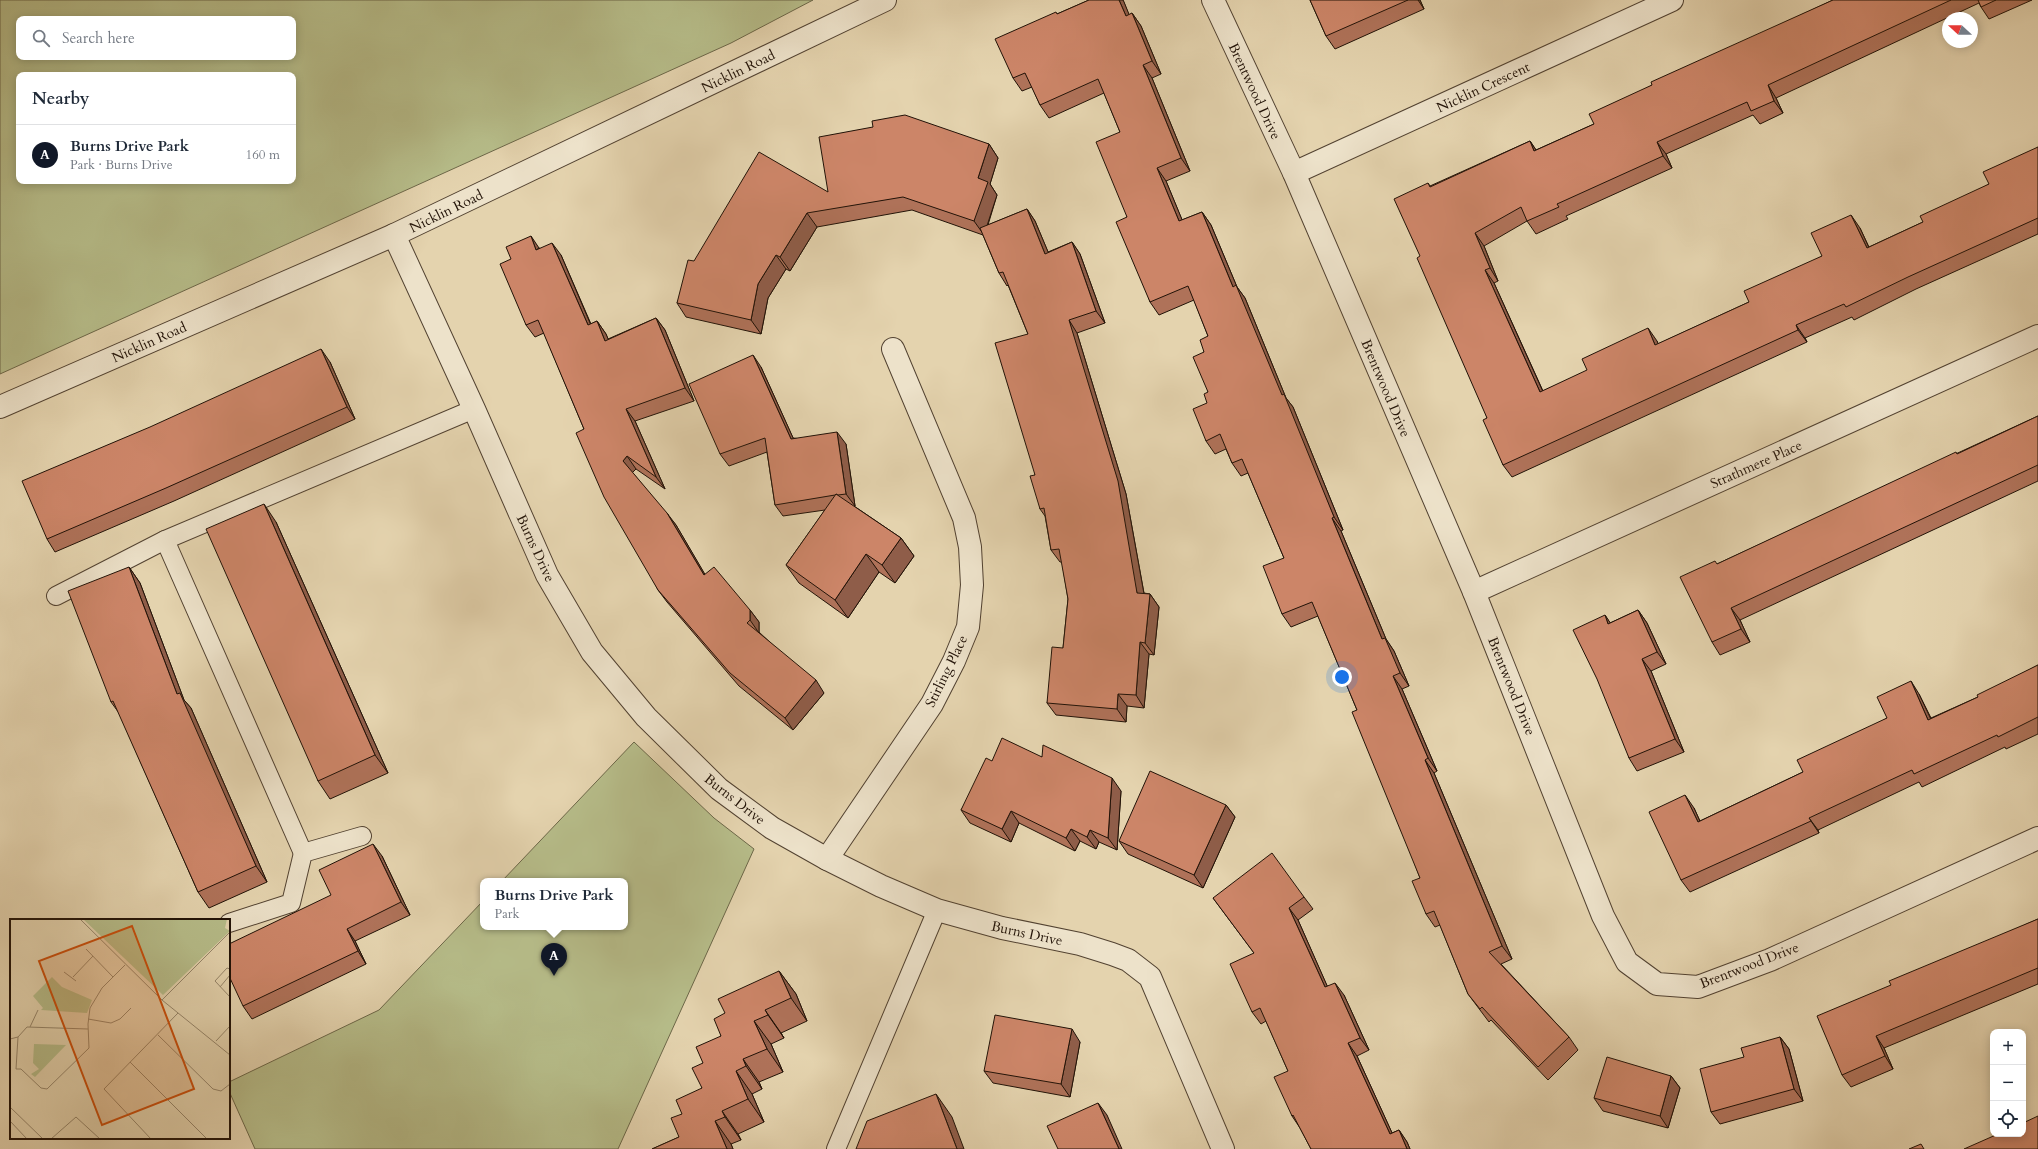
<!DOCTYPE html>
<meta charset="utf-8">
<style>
body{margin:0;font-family:Cardo,serif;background:#f2f2f3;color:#1f2937}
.controls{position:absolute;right:12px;bottom:12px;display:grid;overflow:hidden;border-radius:8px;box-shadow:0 2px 10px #0003}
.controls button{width:36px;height:36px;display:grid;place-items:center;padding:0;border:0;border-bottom:1px solid #e0e1e3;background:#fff;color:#1f2937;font:20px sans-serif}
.compass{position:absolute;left:1942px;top:12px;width:36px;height:36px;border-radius:50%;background:#fff;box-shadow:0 2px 10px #0003;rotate:291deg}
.you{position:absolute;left:1342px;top:677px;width:14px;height:14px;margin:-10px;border:3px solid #fff;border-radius:50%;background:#1a73e8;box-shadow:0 0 0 6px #1a73e833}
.badge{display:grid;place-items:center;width:26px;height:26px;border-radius:50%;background:#111827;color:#fff;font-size:13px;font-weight:700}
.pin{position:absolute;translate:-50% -33px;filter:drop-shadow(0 1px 2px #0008)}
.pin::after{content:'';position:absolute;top:21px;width:14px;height:12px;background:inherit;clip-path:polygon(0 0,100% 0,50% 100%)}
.popup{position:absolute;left:480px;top:878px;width:148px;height:52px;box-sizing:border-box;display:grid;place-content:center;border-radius:8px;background:#fff;filter:drop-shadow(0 1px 3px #0005);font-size:13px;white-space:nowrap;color:#747a83}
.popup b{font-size:15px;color:#1f2937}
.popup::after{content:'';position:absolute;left:50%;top:100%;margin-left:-8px;border:8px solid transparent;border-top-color:#fff}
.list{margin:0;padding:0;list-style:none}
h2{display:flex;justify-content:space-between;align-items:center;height:52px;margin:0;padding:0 16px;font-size:17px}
h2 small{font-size:13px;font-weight:400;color:#747a83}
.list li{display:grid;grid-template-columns:26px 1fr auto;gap:12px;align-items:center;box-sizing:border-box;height:60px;padding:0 16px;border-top:1px solid #e0e1e3}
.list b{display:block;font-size:15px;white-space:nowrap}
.list p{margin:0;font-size:13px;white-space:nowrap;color:#747a83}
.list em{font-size:13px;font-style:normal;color:#747a83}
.icon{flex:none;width:22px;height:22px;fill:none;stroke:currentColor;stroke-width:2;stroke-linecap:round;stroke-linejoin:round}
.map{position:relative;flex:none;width:2038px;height:1149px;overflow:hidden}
.search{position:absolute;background:#fff;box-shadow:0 2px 10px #0003;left:16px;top:16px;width:280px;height:44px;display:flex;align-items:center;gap:10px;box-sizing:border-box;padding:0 14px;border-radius:8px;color:#747a83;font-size:15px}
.panel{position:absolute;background:#fff;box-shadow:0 2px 10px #0003;left:16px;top:72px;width:280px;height:112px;border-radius:8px}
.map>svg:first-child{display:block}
.green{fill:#b6bc89;stroke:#6c6748;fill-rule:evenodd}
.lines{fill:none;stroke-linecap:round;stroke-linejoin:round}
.lane-casing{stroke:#524231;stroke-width:20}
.street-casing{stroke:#524231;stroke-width:24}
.lane{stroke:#ede2ca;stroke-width:18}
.street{stroke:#ede2ca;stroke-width:22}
.wall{fill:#af7259;stroke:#211207}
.shaded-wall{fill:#8f5d49;stroke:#211207}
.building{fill:#cc8568;stroke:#211207}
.labels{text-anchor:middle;stroke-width:3.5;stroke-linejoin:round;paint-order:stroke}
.street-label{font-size:14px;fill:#211207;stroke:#ede2ca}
.inset-road{fill:none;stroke:#96866b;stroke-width:1}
.view{fill:#ca4e0b;fill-opacity:0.15;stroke:#ca4e0b;stroke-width:2}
.inset-edge{fill:none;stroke:#211207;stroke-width:2}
</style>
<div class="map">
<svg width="2038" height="1149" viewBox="0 0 2038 1149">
<rect width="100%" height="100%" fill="#e4d3ae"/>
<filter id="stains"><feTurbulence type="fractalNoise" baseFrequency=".005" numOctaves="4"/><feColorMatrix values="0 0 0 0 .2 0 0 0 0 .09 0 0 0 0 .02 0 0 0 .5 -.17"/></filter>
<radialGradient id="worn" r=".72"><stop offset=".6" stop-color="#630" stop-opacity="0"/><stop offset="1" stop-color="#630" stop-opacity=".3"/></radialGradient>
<!-- green -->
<g class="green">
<path d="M0 0H813L731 43 0 374ZM19 19H293V57H19ZM19 75H293V181H19Z"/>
<polygon points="634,742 714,818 754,849 618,1149 255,1149 229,1091 229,1082 379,1010 483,901 483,927 625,927 625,881 502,881"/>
</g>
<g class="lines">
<!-- lane casing -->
<g class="lane-casing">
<g id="lane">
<polyline points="165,540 303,853"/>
<polyline points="56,596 165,540 474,409"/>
<polyline points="229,923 291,903 303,853 362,836"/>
<polyline points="836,1149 937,910"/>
</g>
</g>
<!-- street casing -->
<g class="street-casing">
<g id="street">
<polyline points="1213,0 1294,173 1474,592 1603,916 1627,962 1657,984 1698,987 1770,960 2038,838"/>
<polyline points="1294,173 1672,0"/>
<polyline points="394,235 474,409 547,575 592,652 646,717 719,789 772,828 827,859 881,886 937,910 1002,928 1080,944 1112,954 1128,960 1150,977 1223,1149"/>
<polyline points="0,407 394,235 885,0"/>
<polyline points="1474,592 2038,336"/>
<polyline points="827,859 932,704 954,661 968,627 972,585 970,547 964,518 893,349"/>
</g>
</g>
<!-- lane -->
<use href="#lane" class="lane"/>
<!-- street -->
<use href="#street" class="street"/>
</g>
<!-- wall -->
<g class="wall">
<polygon points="1089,0 1123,0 1129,15 1132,13 1141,26 1161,74 1152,78 1190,171 1166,181 1182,220 1202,212 1211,225 1237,287 1245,298 1286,398 1293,407 1343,530 1341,531 1386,639 1394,651 1409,686 1402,689 1437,771 1434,773 1512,959 1501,964 1569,1037 1578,1050 1548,1080 1491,1020 1489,1022 1468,994 1440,925 1435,927 1426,914 1420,878 1357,710 1318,616 1291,627 1282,614 1284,558 1248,473 1241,476 1232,463 1226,449 1215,454 1206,441 1208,392 1204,352 1208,336 1194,300 1159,315 1150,302 1127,217 1120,132 1104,93 1049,118 1040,105 1032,87 1022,91 1013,78 1057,14"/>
<polygon points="1310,0 1420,0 1424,9 1335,49 1326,36"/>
<polygon points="1833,0 2032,0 1989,19 1981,7 1979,3 1776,98 1783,113 1760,124 1753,115 1666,154 1672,168 1566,216 1568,219 1536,234 1527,221 1484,246 1498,281 1494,283 1543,391 1657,341 1658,344 1749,302 1822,256 1860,228 1869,247 1923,222 1989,184 2038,147 2038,234 1916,289 1854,320 1852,317 1805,338 1807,342 1512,477 1503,465 1487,418 1428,183 1430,186 1530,141 1536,150 1594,124 1652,85"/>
<polygon points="873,127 989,144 998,158 990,184 997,195 988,225 1027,209 1035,221 1048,252 1072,242 1080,254 1105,323 1077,333 1126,494 1144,593 1150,594 1159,607 1154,655 1149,654 1144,708 1127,706 1126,722 1056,715 1047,703 1063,648 1068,599 1062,562 1060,562 1051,550 1045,516 1040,509 1035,475 1028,334 1008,285 1007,286 999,273 983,235 912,210 817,227 790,271 786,269 768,298 761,334 686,317 677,303 694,261 828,192"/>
<polygon points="539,248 561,255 591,324 597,321 606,334 608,339 656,318 665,330 694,401 635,421 665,489 636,469 632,472 676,525 705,575 750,610 759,622 759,632 824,693 793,730 739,686 667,602 658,590 584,429 544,333 535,337 526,325"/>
<polygon points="330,362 355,419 174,501 55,552 47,539"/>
<polygon points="761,367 793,438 846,444 855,506 854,506 901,538 914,556 895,583 879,572 848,618 799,583 786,565 825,510 783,516 775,505 767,452 729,466 720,454"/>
<polygon points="2038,416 2038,481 1740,620 1750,642 1720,655 1712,642 1717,564"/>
<polygon points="276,522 388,773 330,799 318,781"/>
<polygon points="129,567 140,583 184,700 191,708 267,882 209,908 198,892 119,713 111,702"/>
<polygon points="1638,610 1647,623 1666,664 1651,671 1684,752 1637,771 1629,758 1605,615 1610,623"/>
<polygon points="2038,665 2038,734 2006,749 2005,747 1922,787 1919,782 1818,830 1819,833 1690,892 1681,880 1694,808 1700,821 1803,772 1887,718 1919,694 1931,718 1978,697"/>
<polygon points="1042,757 1121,791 1117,850 1099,842 1096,849 1080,841 1075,851 1019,823 1011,842 970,823 961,810 992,761"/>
<polygon points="1226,805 1235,817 1203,888 1128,854 1119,841"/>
<polygon points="382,856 410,915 355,941 366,964 252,1019 243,1006"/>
<polygon points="1304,897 1313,909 1298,920 1327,986 1344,995 1369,1050 1357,1056 1392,1133 1399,1130 1407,1142 1410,1149 1311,1149 1300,1128 1292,1116 1288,1071 1266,1021 1261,1024 1252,1012 1254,953 1213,898"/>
<polygon points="2038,919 2038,984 1884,1048 1893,1069 1851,1087 1842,1075 1891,985"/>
<polygon points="779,971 796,994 807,1021 781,1033 784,1038 771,1044 783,1072 759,1082 762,1089 752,1094 764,1122 738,1134 741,1140 731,1144 733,1149 652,1149 679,1137 682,1114 702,1088 703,1063 721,1036 725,1013"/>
<polygon points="1780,1037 1789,1049 1803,1101 1720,1124 1711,1112 1744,1057"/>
<polygon points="1080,1042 1070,1097 993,1083 984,1071"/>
<polygon points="1671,1076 1680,1088 1668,1128 1603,1111 1594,1098"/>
</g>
<!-- shaded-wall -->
<g class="shaded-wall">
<polygon points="1119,0 1123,0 1124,2 1135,29 1126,16"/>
<polygon points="1418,0 1420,0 1424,9"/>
<polygon points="1132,13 1141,26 1161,74 1152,61"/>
<polygon points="1143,65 1152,78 1190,171 1181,158"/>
<polygon points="1768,85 1776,98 1783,113 1774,101"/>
<polygon points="1530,141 1538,153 1534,151"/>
<polygon points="1657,142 1666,154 1672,168 1663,156"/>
<polygon points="989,144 998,158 990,184 997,195 984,235 974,221 978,178"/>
<polygon points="1157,168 1166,181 1188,234 1179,221"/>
<polygon points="1027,209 1035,221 1054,266 1045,254"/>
<polygon points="1202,212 1211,225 1237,287 1245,298 1286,398 1293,407 1343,530 1334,517 1233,287"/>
<polygon points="807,213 817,227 790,271 780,257"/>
<polygon points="1851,215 1860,228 1875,261 1867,248"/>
<polygon points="1475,233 1484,246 1498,281 1490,268"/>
<polygon points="531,236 539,248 536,250"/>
<polygon points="1072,242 1080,254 1105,323 1096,311"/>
<polygon points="552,243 561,255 596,337 588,325"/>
<polygon points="776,255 786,269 768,298 761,334 751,320 758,284"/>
<polygon points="1485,270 1494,283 1549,405 1540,392"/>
<polygon points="656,318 665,330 694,401 685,388"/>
<polygon points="1069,320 1077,333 1126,494 1146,605 1137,593"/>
<polygon points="597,321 606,334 614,353 605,341"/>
<polygon points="1796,325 1805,338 1807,342 1798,330"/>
<polygon points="1648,328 1657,341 1664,357 1655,345"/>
<polygon points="321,349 330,362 355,419 347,407"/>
<polygon points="753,355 761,367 799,451 791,439"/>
<polygon points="626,409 635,421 665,489 656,477"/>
<polygon points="837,432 846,444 855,506 846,494"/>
<polygon points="627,456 636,469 632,473 623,461"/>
<polygon points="264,504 276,522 388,773 375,755"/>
<polygon points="667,513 676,525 713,588 704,575"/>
<polygon points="1332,518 1341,531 1386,639 1394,651 1409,686 1400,673 1382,639"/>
<polygon points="901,538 914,556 895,583 882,565"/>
<polygon points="866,554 879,572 848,618 835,600"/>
<polygon points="129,567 140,583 184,700 191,708 267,882 256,866 177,694"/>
<polygon points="1150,594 1159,607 1154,655 1145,643"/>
<polygon points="1731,608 1740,620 1750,642 1741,629"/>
<polygon points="750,610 759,622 759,633 750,620"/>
<polygon points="1638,610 1647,623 1666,664 1657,652"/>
<polygon points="1605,615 1613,627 1608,624"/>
<polygon points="1140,642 1149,654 1144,708 1136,695"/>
<polygon points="1642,659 1651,671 1684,752 1675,739"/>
<polygon points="1393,676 1402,689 1437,771 1428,758"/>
<polygon points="816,680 824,693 793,730 785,718"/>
<polygon points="1911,681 1919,694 1937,732 1928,720"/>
<polygon points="1118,694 1127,706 1126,722 1117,709"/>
<polygon points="1425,760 1434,773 1512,959 1502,946"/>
<polygon points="1112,778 1121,791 1117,850 1108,838"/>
<polygon points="1685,795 1694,808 1706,835 1698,822"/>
<polygon points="1226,805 1235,817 1203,888 1194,875"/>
<polygon points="1011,811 1019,823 1011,842 1002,829"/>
<polygon points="1809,818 1818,830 1819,833"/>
<polygon points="1071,829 1080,841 1075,851 1066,838"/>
<polygon points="1090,830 1099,842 1096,849 1087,837"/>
<polygon points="373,844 382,856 410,915 401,902"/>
<polygon points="1289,908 1298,920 1333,999 1325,987"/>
<polygon points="347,929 355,941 366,964 358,951"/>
<polygon points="779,971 796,994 807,1021 791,998"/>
<polygon points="1335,983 1344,995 1369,1050 1360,1038"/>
<polygon points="765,1010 781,1033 784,1038 768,1015"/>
<polygon points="754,1021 771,1044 783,1072 767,1049"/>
<polygon points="1072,1029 1080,1042 1070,1097 1061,1084"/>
<polygon points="1876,1036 1884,1048 1893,1069 1885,1056"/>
<polygon points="1780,1037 1789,1049 1803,1101 1794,1089"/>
<polygon points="1348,1043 1357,1056 1398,1146 1390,1134"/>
<polygon points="743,1059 759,1082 762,1089 746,1066"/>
<polygon points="736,1071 752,1094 764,1122 748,1099"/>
<polygon points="1671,1076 1680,1088 1668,1128 1660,1116"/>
<polygon points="936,1094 952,1117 964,1149 957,1149"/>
<polygon points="1098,1103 1107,1115 1122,1149 1119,1149"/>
<polygon points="722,1111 738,1134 741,1140 725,1117"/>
<polygon points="715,1121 731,1144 733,1149 727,1149"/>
<polygon points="1399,1130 1407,1142 1410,1149 1407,1149"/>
</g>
<!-- building -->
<g class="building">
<polygon points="1089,0 1119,0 1126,16 1132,13 1152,61 1143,65 1181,158 1157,168 1179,221 1202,212 1233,287 1236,285 1282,395 1284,394 1334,517 1332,518 1382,639 1385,638 1400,673 1393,676 1428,758 1425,760 1502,946 1489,952 1569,1037 1538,1067 1482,1007 1480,1009 1468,994 1434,911 1426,914 1412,881 1420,878 1352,712 1357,710 1312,602 1282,614 1263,566 1284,558 1242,459 1232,463 1220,434 1206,441 1193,409 1207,403 1204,394 1208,392 1193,357 1204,352 1200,340 1208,336 1188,286 1150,302 1116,222 1127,217 1096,142 1120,132 1098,79 1040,105 1025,73 1013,78 995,39 1056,12 1057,14"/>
<polygon points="1310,0 1408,0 1326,36"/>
<polygon points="1833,0 1951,0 1768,85 1774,101 1751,111 1747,102 1657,142 1663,156 1557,204 1559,207 1527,221 1521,207 1475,233 1490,268 1485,270 1540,392 1587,370 1582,359 1648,328 1655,345 1749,302 1744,291 1822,256 1811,233 1851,215 1867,248 1923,222 1920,216 1989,184 1983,172 2038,147 2038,218 1908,277 1846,307 1844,304 1796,325 1798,330 1503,465 1483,420 1487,418 1417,258 1420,256 1394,199 1428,183 1430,187 1530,141 1534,151 1594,124 1589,114 1652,85 1651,82"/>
<polygon points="1978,0 1996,0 1981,7"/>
<polygon points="905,115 989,144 978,178 988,182 974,221 903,197 807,213 780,257 776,255 758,284 751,320 677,303 688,260 694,261 759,152 828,192 819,137 873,127 872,121"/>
<polygon points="1027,209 1045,254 1072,242 1096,311 1069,320 1118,481 1137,593 1150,594 1145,643 1140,642 1136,695 1118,694 1117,709 1047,703 1052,647 1063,648 1068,599 1059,549 1051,550 1044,508 1040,509 1030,476 1035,475 995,343 1028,334 1003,272 999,273 980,228"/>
<polygon points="531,236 536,250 552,243 588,325 597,321 605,341 656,318 685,388 626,409 656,477 627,456 623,461 667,513 704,575 714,567 750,610 750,620 747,623 816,680 785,718 730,673 658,590 604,497 576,433 584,429 538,320 526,325 500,264 511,259 506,247"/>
<polygon points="321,349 347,407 166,488 47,539 22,481 150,427"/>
<polygon points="753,355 791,439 837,432 846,494 838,495 836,494 835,495 775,505 765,438 720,454 689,384"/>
<polygon points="2038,416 2038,465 1731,608 1741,629 1712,642 1680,577 1715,561 1717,564 1956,452 1957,454"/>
<polygon points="836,494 901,538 882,565 866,554 835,600 786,565"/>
<polygon points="264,504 375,755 318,781 206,529"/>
<polygon points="129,567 177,694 180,693 256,866 198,892 113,701 111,702 68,591"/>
<polygon points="1638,610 1657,652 1642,659 1675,739 1629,758 1597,679 1573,630 1605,615 1608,624"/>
<polygon points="2038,665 2038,717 1998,737 1997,735 1914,774 1912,770 1809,818 1811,821 1681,880 1649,812 1685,795 1698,822 1803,772 1797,760 1887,718 1877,697 1911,681 1928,720 1978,697 1977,695"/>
<polygon points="1002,738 1042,757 1043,745 1112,778 1108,838 1090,830 1087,837 1071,829 1066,838 1011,811 1002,829 961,810 986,758 992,761"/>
<polygon points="1150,771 1226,805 1194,875 1119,841"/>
<polygon points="373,844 401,902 347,929 358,951 243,1006 229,976 229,944 331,895 319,870"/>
<polygon points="1272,853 1304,897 1289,908 1325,987 1335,983 1360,1038 1348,1043 1390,1134 1399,1130 1407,1149 1311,1149 1293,1115 1292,1116 1274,1077 1288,1071 1260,1008 1252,1012 1230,964 1254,953 1213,898"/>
<polygon points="2038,919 2038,968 1876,1036 1885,1056 1842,1075 1817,1016 1891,985 1889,981"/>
<polygon points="779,971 791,998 765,1010 768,1015 754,1021 767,1049 743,1059 746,1066 736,1071 748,1099 722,1111 725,1117 715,1121 727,1149 652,1149 679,1137 671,1118 682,1114 676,1100 702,1088 692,1068 703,1063 696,1047 721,1036 714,1019 725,1013 718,999"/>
<polygon points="995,1015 1072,1029 1061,1084 984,1071"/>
<polygon points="1780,1037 1794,1089 1711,1112 1700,1069 1744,1057 1741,1048"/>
<polygon points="1607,1057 1671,1076 1660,1116 1594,1098"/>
<polygon points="936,1094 957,1149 856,1149 867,1121"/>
<polygon points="1098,1103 1119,1149 1058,1149 1047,1126"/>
<polygon points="2038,1116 2038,1149 1964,1149 1998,1134 2023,1134 2023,1123"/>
<polygon points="1921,1144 1924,1149 1909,1149"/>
</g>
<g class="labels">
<!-- street labels -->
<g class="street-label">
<text transform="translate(738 71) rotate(-26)" y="5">Nicklin Road</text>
<text transform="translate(1483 87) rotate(-25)" y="5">Nicklin Crescent</text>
<text transform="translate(1255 91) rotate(65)" y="5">Brentwood Drive</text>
<text transform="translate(446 211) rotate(-26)" y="5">Nicklin Road</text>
<text transform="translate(149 342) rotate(-24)" y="5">Nicklin Road</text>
<text transform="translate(1386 388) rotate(67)" y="5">Brentwood Drive</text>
<text transform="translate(1756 464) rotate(-24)" y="5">Strathmere Place</text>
<text transform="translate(536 548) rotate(65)" y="5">Burns Drive</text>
<text transform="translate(946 671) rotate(-64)" y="5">Stirling Place</text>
<text transform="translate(1512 686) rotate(68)" y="5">Brentwood Drive</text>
<text transform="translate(735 799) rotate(38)" y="5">Burns Drive</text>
<text transform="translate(1027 933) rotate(12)" y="5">Burns Drive</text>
<text transform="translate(1749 965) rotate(-21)" y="5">Brentwood Drive</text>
</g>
</g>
<!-- overview -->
<g transform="translate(10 919)">
<rect width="220" height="220" fill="#e4d3ae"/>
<path d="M73 0H217L215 9 220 12 153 76ZM42 58 52 68 82 81 77 94 31 91 33 89 23 77ZM24 125 56 126 25 158 21 155 29 150 23 144Z" fill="#b6bc89"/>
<path class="inset-road" d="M70 0 152 81 220 136M76 30 103 58M220 50 217 49 205 62 220 78M54 53 66 62M63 58 83 37M210 68 220 56M152 81 220 13M78 100 101 104 110 100 121 89M20 108 28 91M148 116 203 170 211 172 220 165M0 120 8 118 17 108 78 110M206 122 220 107M120 143 197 220M6 150H11L31 169 37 170 79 129 78 105 80 89 92 69 115 46M6 150 8 118M0 188 33 220M0 202 17 220M41 220 66 198 90 220M141 220 94 170 168 94"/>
<path class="view" d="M122 7 184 170 92 206 29 42Z"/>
<rect width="220" height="220" class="inset-edge"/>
</g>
<rect width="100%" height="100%" filter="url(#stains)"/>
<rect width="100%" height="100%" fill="url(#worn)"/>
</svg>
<div class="controls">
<button>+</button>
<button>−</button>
<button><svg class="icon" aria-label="locate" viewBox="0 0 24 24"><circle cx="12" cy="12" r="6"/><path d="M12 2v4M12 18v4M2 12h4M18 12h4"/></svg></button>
</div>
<svg class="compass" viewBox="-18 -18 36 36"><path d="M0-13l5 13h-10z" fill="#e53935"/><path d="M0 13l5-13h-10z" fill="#747a83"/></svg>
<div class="you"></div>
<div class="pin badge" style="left:554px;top:976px">A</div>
<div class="popup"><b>Burns Drive Park</b>Park</div>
<div class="search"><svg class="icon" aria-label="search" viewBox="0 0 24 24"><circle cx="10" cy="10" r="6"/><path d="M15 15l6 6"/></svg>Search here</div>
<section class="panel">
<h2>Nearby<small></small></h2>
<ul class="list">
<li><span class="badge">A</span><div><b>Burns Drive Park</b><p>Park · Burns Drive</p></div><em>160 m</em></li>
</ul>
</section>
</div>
